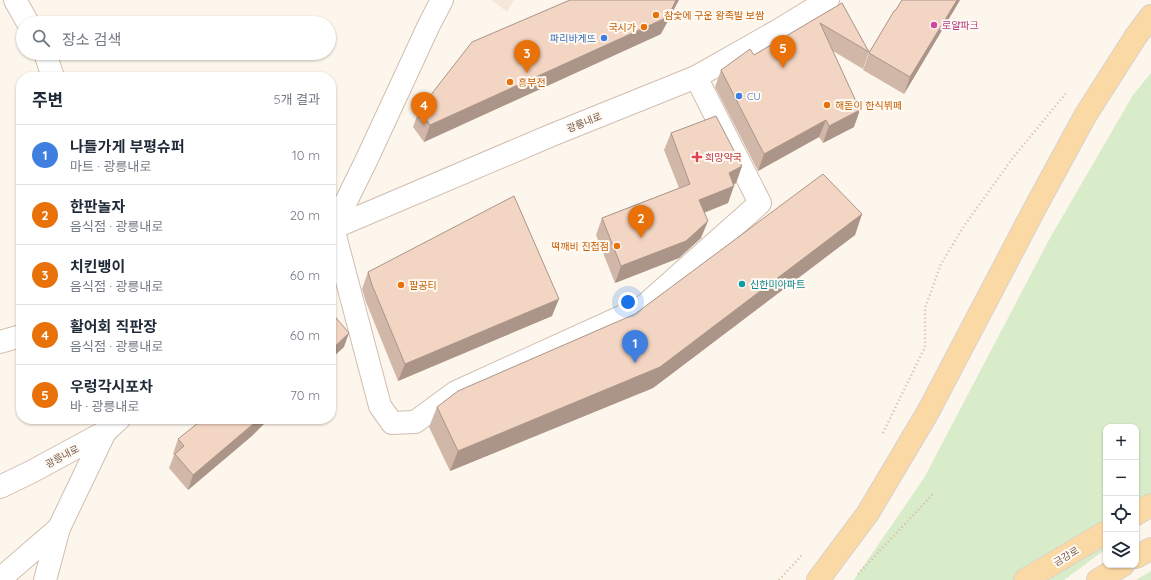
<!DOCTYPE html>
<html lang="ko">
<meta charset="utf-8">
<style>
body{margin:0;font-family:Quicksand,"Noto Sans KR",sans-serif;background:#f2f2f3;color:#1f2937}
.controls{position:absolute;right:12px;bottom:12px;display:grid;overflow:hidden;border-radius:8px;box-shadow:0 1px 3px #0004}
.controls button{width:36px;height:36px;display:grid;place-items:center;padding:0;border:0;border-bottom:1px solid #e0e1e3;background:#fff;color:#1f2937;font:20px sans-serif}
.you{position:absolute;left:628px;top:302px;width:14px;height:14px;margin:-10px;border:3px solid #fff;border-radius:50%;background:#1a73e8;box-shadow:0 0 0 6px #1a73e833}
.badge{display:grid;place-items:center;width:26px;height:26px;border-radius:50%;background:#1a73e8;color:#fff;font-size:13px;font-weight:700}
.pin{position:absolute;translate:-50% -33px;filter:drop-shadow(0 1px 2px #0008)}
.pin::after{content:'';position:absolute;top:21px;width:14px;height:12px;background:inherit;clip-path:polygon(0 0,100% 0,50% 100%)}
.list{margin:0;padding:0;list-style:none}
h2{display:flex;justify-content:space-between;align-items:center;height:52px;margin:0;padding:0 16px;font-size:17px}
h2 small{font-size:13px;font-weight:400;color:#747a83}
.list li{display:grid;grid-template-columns:26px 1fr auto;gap:12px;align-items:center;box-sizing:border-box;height:60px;padding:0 16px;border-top:1px solid #e0e1e3}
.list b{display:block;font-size:15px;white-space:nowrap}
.list p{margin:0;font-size:13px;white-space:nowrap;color:#747a83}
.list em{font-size:13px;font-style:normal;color:#747a83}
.icon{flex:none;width:22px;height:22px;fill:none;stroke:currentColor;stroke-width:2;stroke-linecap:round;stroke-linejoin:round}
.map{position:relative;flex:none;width:1151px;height:580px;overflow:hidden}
.search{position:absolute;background:#fff;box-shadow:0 1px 3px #0004;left:16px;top:16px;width:320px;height:44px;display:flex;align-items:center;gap:10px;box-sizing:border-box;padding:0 14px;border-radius:22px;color:#747a83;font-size:15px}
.panel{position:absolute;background:#fff;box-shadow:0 1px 3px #0004;left:16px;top:72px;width:320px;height:352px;border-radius:16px}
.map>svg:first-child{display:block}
.residential{fill:#f5e8da}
.green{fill:#d8ecc9;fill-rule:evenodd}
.pier{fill:#fdf6ec}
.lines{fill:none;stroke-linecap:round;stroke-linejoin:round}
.minor-casing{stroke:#d1beb0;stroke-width:24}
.major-casing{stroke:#dad1cd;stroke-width:24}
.path{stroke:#d9b8a5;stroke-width:2.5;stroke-dasharray:1 3;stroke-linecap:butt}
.minor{stroke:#fff;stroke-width:22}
.major{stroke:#fbd9a5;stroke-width:22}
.wall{fill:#d1b7a8}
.shaded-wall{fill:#aa9588}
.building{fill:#f3d5c3;stroke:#aa9588}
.food-dot{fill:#e8710a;stroke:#fffaf3;stroke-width:1.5}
.hotel-dot{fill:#d1479c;stroke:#fffaf3;stroke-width:1.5}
.shop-dot{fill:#3f7fe0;stroke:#fffaf3;stroke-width:1.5}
.health-dot{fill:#e0444e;stroke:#fffaf3;stroke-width:1.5}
.culture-dot{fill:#0f9aa8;stroke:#fffaf3;stroke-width:1.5}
.labels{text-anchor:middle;stroke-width:4;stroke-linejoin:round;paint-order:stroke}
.food-label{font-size:10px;fill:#c56008;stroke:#fffaf3;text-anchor:start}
.hotel-label{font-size:10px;fill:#b23c85;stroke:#fffaf3;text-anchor:start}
.shop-label{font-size:10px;fill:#366cbe;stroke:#fffaf3;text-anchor:end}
.street-label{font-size:10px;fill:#7a5c4d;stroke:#fffaf3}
.health-label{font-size:10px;fill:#be3a42;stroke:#fffaf3;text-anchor:start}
.culture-label{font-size:10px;fill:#0d838f;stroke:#fffaf3;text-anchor:start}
</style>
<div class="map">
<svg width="1151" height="580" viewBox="0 0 1151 580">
<rect width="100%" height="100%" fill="#fdf6ec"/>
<!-- residential -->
<polygon class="residential" points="491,0 514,0 507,12"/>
<!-- green -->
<path class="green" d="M1151 73V580H854L924 478 1050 238 1133 95ZM1106 427H1136V565H1106Z"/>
<!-- pier -->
<polygon class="pier" points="1151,515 1151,571 1136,580 1064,580 1106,549 1106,565 1136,565 1136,526"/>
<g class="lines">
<!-- minor casing -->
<g class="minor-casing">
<g id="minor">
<polyline points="15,0 28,23"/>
<polyline points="442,0 429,25 366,161 333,228 380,406 392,423 415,422 456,392 643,307 760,203 696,77"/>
<polyline points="45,53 53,77"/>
<polyline points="331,230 333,228 552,135 696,77 779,30 828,0"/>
<polyline points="0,342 21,336"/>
<polyline points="0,487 31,472 105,432 119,419"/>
<polyline points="0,579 59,528"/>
<polyline points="45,580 59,528 105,432"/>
</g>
</g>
<!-- major casing -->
<g class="major-casing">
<g id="major">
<polyline points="1136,514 1151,505"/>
<polyline points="1136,557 1151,549"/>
<polyline points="818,580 868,513 928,412 1035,208 1085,116 1136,36 1151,16"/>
<polyline points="1025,580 1106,532"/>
<polyline points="1098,580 1123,565"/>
</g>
</g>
<!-- path -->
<g class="path">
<polyline points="883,433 925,347 925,308 941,264 964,226 1012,159 1067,92"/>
<polyline points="858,574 933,494"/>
<polyline points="779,580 803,554"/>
</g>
<!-- minor -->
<use href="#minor" class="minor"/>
<!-- major -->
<use href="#major" class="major"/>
</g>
<!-- wall -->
<g class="wall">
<polygon points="902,0 960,0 904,94 863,70 869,53"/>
<polygon points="842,3 869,52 863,69 833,51 854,127 823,143 819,137 758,171 715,87 721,70 754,55"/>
<polygon points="661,34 424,142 413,127 419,110"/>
<polygon points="671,133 742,166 736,183 734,185 728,203 704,213 701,238 679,258 615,283 596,235 602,218 679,188 664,150"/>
<polygon points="862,214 855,235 653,388 450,471 429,427 437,407"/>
<polygon points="368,272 552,316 398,381 366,302 362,289"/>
<polygon points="253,435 188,490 169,468 174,455 173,454 178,439"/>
</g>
<!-- shaded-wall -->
<g class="shaded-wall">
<polygon points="676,0 679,0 661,34 424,142 430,125"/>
<polygon points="957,0 960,0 904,94 910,77"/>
<polygon points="860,110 854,127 823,143 829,126"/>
<polygon points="826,120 819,137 758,171 764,154"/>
<polygon points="336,121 331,133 331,124"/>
<polygon points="742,166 736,183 723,190 729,173"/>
<polygon points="734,186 728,203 693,217 699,200"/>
<polygon points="862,214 855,235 653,388 450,471 458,451"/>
<polygon points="708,221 701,238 679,258 615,283 621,266"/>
<polygon points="559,299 552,316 398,381 405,364"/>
<polygon points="349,333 344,347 331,359 331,350"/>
<polygon points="259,419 269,419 253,435 188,490 193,475"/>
</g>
<!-- building -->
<g class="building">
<polygon points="570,0 676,0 668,17 430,125 419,110 472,42"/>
<polygon points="902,0 957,0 910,77 869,53 894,11 895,11"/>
<polygon points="842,3 869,52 820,23 860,110 829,126 826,120 764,154 721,70 750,49 754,55"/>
<polygon points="331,114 336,121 331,124"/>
<polygon points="716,116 742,166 729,173 734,186 699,200 708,221 686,241 621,266 602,218 690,184 671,133"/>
<polygon points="823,174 862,214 660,367 458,451 437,407 458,391 635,314"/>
<polygon points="514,196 559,299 405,364 372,285 368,272"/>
<polygon points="331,312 349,333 331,350"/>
<polygon points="203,419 259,419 193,475 175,454 184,446 178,439"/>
</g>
<!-- markers -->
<g class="food-dot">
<circle cx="656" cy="15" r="4"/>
<circle cx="644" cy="27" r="4"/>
<circle cx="510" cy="82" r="4"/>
<circle cx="827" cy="105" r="4"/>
<circle cx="617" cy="246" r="4"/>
<circle cx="401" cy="285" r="4"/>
</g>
<circle class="hotel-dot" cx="934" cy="25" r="4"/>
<g class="shop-dot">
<circle cx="604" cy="38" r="4"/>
<circle cx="739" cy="96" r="4"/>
</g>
<path class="health-dot" d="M695 151h4v4h4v4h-4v4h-4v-4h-4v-4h4z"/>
<circle class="culture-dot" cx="742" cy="284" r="4"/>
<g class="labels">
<!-- food labels -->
<g class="food-label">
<text x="664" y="19">참숯에 구운 왕족발 보쌈</text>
<text x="636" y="31" text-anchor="end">국시가</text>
<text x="518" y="86">흥부전</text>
<text x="835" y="109">해돋이 한식뷔페</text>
<text x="609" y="250" text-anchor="end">떡깨비 진접점</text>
<text x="409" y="289">팔공티</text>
</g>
<!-- hotel labels -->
<g class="hotel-label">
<text x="942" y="29">로얄파크</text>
</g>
<!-- shop labels -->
<g class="shop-label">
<text x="596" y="42">파리바게뜨</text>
<text x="747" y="100" text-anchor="start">CU</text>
</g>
<!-- street labels -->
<g class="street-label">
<text transform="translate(584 122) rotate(-22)" y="4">광릉내로</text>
<text transform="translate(62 456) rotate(-28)" y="4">광릉내로</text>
<text transform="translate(1066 556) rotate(-31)" y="4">금강로</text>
</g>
<!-- health labels -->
<g class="health-label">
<text x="705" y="161">희망약국</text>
</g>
<!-- culture labels -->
<g class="culture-label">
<text x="750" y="288">신한미아파트</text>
</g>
</g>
</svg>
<div class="controls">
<button>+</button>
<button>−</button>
<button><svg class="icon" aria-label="locate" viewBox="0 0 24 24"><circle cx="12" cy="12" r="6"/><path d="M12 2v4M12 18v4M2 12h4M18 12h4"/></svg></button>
<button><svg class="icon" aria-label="layers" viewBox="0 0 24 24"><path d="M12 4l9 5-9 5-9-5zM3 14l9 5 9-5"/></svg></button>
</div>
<div class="you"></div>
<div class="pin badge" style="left:635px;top:363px;background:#3f7fe0">1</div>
<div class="pin badge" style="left:641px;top:238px;background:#e8710a">2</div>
<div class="pin badge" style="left:527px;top:73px;background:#e8710a">3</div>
<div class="pin badge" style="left:424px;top:125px;background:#e8710a">4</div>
<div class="pin badge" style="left:783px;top:68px;background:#e8710a">5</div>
<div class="search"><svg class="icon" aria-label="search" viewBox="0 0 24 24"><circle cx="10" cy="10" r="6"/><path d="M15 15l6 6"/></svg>장소 검색</div>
<section class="panel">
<h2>주변<small>5개 결과</small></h2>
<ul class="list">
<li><span class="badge" style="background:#3f7fe0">1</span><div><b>나들가게 부평슈퍼</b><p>마트 · 광릉내로</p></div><em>10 m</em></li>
<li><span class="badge" style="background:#e8710a">2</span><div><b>한판놀자</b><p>음식점 · 광릉내로</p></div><em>20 m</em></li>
<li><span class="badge" style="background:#e8710a">3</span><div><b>치킨뱅이</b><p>음식점 · 광릉내로</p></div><em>60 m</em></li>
<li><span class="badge" style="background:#e8710a">4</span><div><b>활어회 직판장</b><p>음식점 · 광릉내로</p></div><em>60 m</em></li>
<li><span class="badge" style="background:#e8710a">5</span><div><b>우렁각시포차</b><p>바 · 광릉내로</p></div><em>70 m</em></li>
</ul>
</section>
</div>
